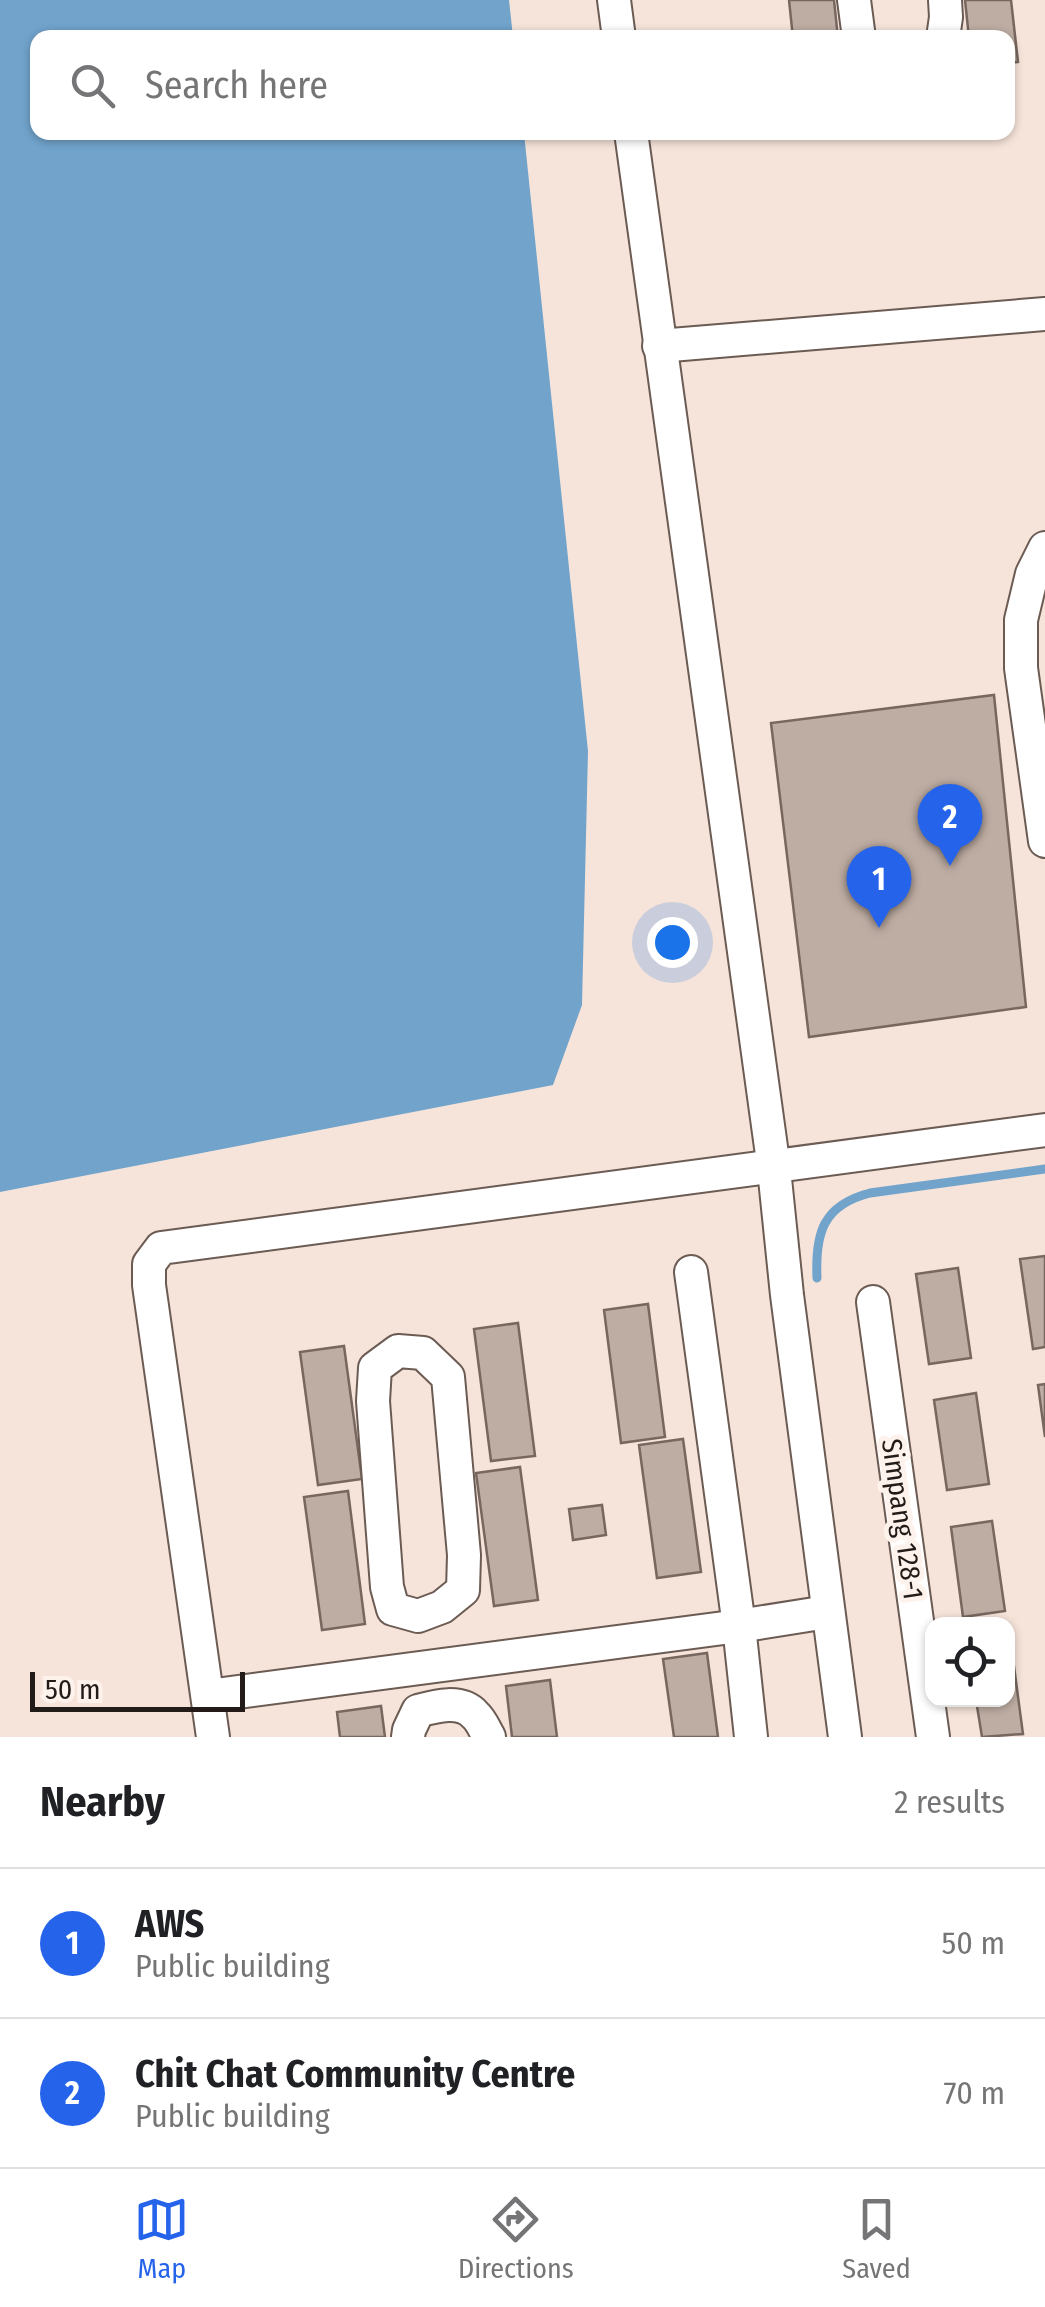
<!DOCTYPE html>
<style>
body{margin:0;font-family:"Fira Sans Condensed",sans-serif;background:#f2f2f2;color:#202124}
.controls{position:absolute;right:30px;bottom:30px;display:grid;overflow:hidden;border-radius:20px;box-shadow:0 2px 8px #0004}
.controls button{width:90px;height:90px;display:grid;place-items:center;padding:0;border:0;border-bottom:2px solid #e0e0e0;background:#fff;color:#202124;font:50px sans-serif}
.scale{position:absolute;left:30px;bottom:25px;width:215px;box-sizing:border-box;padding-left:10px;border:5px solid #221b18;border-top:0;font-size:28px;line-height:35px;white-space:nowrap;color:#221b18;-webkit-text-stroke:8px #fef2ec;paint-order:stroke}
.you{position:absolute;left:672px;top:942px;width:35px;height:35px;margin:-25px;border:8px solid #fff;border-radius:50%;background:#1a73e8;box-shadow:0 0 0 15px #1a73e833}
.badge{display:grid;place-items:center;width:65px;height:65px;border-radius:50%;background:#2563eb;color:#fff;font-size:32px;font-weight:700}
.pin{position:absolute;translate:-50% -82px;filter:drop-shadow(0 2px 5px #0008)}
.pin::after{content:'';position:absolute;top:52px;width:35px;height:30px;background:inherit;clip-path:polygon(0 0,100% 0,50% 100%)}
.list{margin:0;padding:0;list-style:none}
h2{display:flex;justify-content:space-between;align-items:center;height:130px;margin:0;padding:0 40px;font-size:42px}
h2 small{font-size:32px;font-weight:400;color:#757577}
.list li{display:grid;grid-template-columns:65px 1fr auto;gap:30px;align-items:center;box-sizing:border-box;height:150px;padding:0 40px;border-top:2px solid #e0e0e0}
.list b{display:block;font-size:38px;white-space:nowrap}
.list p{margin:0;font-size:32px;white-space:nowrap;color:#757577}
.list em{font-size:32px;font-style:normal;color:#757577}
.icon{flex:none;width:55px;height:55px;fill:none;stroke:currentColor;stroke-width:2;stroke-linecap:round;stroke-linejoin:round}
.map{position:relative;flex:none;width:1045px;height:1737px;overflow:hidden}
.search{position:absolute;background:#fff;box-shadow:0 2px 8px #0004;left:30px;right:30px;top:30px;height:110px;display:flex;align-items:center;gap:25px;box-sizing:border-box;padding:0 35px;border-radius:20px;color:#757577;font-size:38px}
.sheet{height:430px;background:#fff}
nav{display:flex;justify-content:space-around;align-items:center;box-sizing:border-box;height:140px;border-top:2px solid #e0e0e0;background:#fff;font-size:28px;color:#757577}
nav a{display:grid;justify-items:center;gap:5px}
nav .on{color:#2563eb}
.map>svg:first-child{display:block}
.water{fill:#71a3cb}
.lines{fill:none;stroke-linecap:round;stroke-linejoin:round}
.stream{stroke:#71a3cb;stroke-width:9}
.building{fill:#beada3;stroke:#77675f;stroke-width:2.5}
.minor-casing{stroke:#6b5b53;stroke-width:36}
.minor{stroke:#fff;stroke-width:32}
.labels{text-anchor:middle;stroke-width:10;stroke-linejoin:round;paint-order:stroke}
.street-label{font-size:28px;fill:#221b18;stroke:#fef2ec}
</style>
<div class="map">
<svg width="1045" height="1737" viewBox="0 0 1045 1737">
<rect width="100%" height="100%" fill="#f6e4da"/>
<!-- water -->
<polygon class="water" points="0,0 509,0 513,37 38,38 38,132 524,133 588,751 582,1005 553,1085 0,1192"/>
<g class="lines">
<!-- stream -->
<path class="stream" d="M817 1278C815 1233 823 1205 870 1193L1045 1169"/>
</g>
<!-- building -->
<g class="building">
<polygon points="789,0 834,0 838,38 793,38"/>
<polygon points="965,0 1011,0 1018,62 1008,63 1008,38 969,38"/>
<polygon points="994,695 1026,1007 809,1037 771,723"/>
<polygon points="1045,1256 1045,1347 1033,1349 1020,1259"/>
<polygon points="958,1268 971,1358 929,1364 916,1274"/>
<polygon points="648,1304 665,1437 621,1443 604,1310"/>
<polygon points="518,1323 535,1456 491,1461 474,1329"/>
<polygon points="344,1346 362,1479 318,1485 300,1352"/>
<polygon points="1045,1384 1045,1437 1038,1385"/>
<polygon points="976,1393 989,1484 947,1490 934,1400"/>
<polygon points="683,1439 701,1572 657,1578 639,1445"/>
<polygon points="520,1467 538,1600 494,1606 476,1473"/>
<polygon points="348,1491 365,1624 322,1630 304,1497"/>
<polygon points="602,1505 606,1535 573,1540 569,1509"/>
<polygon points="992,1521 1005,1611 963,1617 951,1527"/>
<polygon points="1011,1644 1023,1734 982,1737 976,1700 1008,1700 1008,1645"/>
<polygon points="707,1653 718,1737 674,1737 663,1659"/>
<polygon points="550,1680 557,1737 512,1737 506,1686"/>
<polygon points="381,1706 385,1737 340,1737 337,1712"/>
</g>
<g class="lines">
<!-- minor casing -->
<g class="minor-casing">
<g id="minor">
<polyline points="614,0 619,38"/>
<polyline points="854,0 859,38"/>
<polyline points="943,38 946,17 945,0"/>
<polyline points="631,132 774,1169 787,1295 845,1737"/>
<polyline points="659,346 1045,314"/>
<polyline points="1045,548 1032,574 1021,620 1021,668 1045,841"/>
<polyline points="691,1272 739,1626 751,1737"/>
<polyline points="873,1302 933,1737"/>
<polygon points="398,1351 423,1353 448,1377 464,1555 463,1590 442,1607 418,1616 393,1609 387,1587 373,1401 375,1368"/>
<polyline points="208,1696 739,1626 827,1612"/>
<path d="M213 1737 149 1285V1264L161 1248C456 1208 751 1172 1045 1130"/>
<path d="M408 1737 409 1730 418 1711C436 1706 461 1699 475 1715 481 1720 485 1730 489 1737"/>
</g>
</g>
<!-- minor -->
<use href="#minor" class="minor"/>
</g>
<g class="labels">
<!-- street labels -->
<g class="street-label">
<text transform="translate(903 1519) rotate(82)" y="10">Simpang 128-1</text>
</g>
</g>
</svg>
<div class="controls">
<button><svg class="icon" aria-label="locate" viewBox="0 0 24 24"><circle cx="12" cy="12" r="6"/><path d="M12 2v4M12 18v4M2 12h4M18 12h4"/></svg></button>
</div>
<div class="scale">50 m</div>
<div class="you"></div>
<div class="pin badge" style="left:879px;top:928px">1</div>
<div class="pin badge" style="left:950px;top:866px">2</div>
<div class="search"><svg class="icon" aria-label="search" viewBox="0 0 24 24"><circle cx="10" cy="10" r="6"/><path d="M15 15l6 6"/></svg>Search here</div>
</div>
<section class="sheet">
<h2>Nearby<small>2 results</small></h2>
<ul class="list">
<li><span class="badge">1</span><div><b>AWS</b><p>Public building</p></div><em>50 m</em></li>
<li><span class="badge">2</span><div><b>Chit Chat Community Centre</b><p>Public building</p></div><em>70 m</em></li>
</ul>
</section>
<nav>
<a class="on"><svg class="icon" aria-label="map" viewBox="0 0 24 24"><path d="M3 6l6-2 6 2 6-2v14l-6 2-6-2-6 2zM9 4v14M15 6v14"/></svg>Map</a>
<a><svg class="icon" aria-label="directions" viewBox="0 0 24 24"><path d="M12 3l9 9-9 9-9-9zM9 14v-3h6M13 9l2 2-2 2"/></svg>Directions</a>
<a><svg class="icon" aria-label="saved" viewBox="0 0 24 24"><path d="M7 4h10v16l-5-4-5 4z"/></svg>Saved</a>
</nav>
